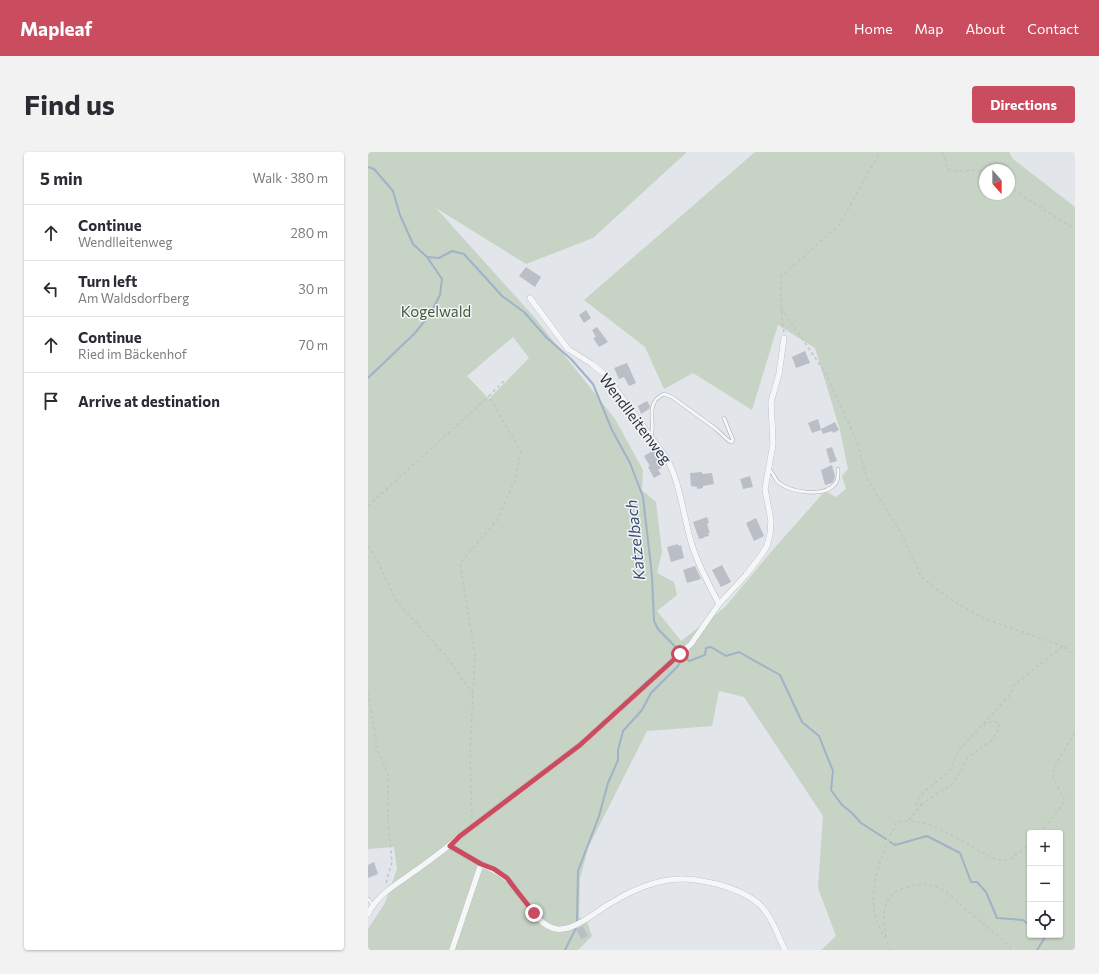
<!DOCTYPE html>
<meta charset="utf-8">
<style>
body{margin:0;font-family:Commissioner,sans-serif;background:#f2f2f3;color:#2b2b33}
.controls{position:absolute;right:12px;bottom:12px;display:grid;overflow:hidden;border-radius:4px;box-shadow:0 1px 3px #0004}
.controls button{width:36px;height:36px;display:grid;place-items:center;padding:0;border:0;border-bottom:1px solid #e1e1e2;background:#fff;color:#2b2b33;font:20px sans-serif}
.compass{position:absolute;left:611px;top:12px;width:36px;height:36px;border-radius:50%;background:#fff;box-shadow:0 1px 3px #0004;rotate:159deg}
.stop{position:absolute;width:12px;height:12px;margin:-9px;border:3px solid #c94d5e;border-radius:50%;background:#fff}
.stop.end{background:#c94d5e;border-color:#fff;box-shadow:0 1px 4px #0008}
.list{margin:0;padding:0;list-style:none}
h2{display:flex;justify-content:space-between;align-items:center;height:52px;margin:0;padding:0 16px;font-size:17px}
h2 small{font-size:13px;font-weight:400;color:#7c7c81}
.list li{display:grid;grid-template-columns:26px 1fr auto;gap:12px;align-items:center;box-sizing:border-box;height:56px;padding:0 16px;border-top:1px solid #e1e1e2}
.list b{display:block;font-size:15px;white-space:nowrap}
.list p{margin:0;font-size:13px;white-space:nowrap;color:#7c7c81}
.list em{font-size:13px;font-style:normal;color:#7c7c81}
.icon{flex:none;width:22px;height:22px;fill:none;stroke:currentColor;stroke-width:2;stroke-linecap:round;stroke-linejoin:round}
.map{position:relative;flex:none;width:707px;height:798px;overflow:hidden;border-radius:4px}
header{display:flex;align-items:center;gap:24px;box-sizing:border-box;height:56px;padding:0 20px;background:#c94d5e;color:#fff}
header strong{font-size:19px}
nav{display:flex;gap:22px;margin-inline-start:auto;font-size:14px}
.intro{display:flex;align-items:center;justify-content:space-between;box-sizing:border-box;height:96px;padding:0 24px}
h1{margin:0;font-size:28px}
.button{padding:10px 18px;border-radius:4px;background:#c94d5e;color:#fff;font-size:14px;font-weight:700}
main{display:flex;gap:24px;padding:0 24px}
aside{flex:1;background:#fff;border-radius:4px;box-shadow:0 1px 3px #0004}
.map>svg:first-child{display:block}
.green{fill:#c7d3c4;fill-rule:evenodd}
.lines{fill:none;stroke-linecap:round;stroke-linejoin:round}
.stream{stroke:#9fb2c8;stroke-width:2}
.building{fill:#babec7}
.service-casing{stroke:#a7acb4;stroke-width:4}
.minor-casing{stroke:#a7acb4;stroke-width:6}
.path{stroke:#c0c3c8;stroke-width:1.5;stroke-dasharray:3 3;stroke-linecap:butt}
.service{stroke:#f5f6f8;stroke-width:3}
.minor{stroke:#f5f6f8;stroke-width:5.5}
.route{stroke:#c94d5e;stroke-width:5}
.labels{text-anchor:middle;stroke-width:3;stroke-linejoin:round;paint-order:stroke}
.park-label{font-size:15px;fill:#3f5c39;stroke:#f2f4f7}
.street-label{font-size:15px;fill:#2b3341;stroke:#f2f4f7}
.water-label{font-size:16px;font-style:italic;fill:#375174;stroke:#f2f4f7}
</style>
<header>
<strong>Mapleaf</strong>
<nav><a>Home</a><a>Map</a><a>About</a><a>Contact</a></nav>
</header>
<div class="intro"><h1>Find us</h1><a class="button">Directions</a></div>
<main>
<aside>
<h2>5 min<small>Walk · 380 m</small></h2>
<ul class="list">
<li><svg class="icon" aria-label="ahead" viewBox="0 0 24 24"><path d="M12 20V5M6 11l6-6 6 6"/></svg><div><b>Continue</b><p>Wendlleitenweg</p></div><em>280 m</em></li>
<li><svg class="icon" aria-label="left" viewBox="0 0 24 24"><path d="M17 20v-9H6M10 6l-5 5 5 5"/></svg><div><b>Turn left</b><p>Am Waldsdorfberg</p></div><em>30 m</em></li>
<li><svg class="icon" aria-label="ahead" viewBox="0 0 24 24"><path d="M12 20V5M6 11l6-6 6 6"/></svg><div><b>Continue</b><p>Ried im Bäckenhof</p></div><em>70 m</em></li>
<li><svg class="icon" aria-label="arrive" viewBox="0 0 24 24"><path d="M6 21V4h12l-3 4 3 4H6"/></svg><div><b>Arrive at destination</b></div></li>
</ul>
</aside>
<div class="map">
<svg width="707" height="798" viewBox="0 0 707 798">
<rect width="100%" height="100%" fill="#e2e5ea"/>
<!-- green -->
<path class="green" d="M0 0H319L225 86 158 112 68 56 167 166 247 267 275 318 274 338 288 350 294 400 289 421 306 430 309 443 289 459 313 489 357 455 403 400 457 339 468 345 478 337 474 324 480 317 472 278 447 196 410 173 384 258 325 221 296 237 277 195 216 148 387 0H641L645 7 707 55V798H453L468 784 450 736 455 664 376 545 351 539 344 574 279 579 220 696 212 727 211 765 219 770 224 784 210 798H0V777L17 751 29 717 26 695 0 697ZM617 18H641V42H617ZM145 185 161 206 121 247 99 224ZM662 681H692V783H662Z"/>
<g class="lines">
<!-- stream -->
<g class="stream">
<polyline points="0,15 6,17 25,39 32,63 45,92 59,105 71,106 84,99 96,102 134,144 156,160 179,186 203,207 225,232 244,278 262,311 275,345 284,424 286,469 290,477 321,509 337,503 338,496 343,495 358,504 371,500 412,523 434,570 451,584 465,619 463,638 474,653 484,661 493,671 518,687"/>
<polyline points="0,226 46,182 61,164 72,143 74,127 59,105"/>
<polyline points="522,690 527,693 559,684 592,701 603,730 609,730 618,740 629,766 655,768 662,774"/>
<polyline points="209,769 210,719 231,664 240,631 250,608 250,598 255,579 274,558 283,541 310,514 315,504"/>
<polyline points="197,798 208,776"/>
<polyline points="669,798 676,787 673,783"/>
</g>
</g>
<!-- building -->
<g class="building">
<polygon points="158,115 173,125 167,135 151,124"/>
<polygon points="218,158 223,166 216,171 211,163"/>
<polygon points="229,175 240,190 231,195 225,186 228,185 224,178"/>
<polygon points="437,199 442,211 428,216 424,205"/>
<polygon points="259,211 268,231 261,234 256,225 251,227 246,216"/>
<polygon points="279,249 282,254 281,257 273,262 270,254"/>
<polygon points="450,267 453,278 444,281 440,271"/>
<polygon points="467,270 471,278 465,281 464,279 455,282 453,277"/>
<polygon points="464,295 469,309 462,311 458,297"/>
<polygon points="286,298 296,314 290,318 293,322 286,326 280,315 282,314 276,304"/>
<polygon points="464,313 467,324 466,328 464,331 457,333 453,318"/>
<polygon points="334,320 334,322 344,321 346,332 335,334 335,336 329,337 329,335 323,334 322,321"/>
<polygon points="382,324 385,335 375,337 372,327"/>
<polygon points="339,365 341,371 339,372 342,381 340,381 341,384 336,385 336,386 331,387 325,370"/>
<polygon points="388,366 396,384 386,389 378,371"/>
<polygon points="310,392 310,394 313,393 316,406 303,410 299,395"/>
<polygon points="354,413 363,430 353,435 344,418"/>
<polygon points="327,414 333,427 319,431 315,418"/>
<polygon points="6,710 10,722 0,726 0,713"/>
<polygon points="215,774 220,784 213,787 208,777"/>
</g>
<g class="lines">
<!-- service casing -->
<g class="service-casing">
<g id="service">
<path d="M283 284C288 269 276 251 296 242L304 245 348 277 361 289 364 290 365 288 356 266"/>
<path d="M400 317C406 320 406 327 411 331 423 340 456 346 467 332 471 328 470 322 470 317"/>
<polyline points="0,747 5,753"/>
</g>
</g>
<!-- minor casing -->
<g class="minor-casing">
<g id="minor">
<path d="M162 146 200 197 224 212 235 221 242 229 299 307C313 333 315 364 324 393 330 413 341 433 351 452"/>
<path d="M82 694C92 700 102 706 113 712 122 716 132 720 139 727 155 741 167 774 189 777 207 779 228 759 243 751 264 738 291 726 317 727 327 727 339 730 349 732 364 736 379 742 390 751 404 764 409 782 417 798"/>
<path d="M0 762C9 744 24 735 40 724 57 712 77 698 92 684L212 593 323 492 351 452 378 423 394 402 399 394 402 382 403 369 397 337 405 292 403 250 411 222 416 186"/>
<polyline points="84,798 113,712"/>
</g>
</g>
<!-- path -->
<g class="path">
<path d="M574 0 580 17C592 22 604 15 617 20"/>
<polyline points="641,34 653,43 707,77"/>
<polyline points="413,156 457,220 489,290 499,327 532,379 554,426 582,447 617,467 695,494"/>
<polyline points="416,180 413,156 413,125 471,73 512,0"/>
<polyline points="0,354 121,244"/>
<polyline points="0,394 7,404 29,450 79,505 106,543"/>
<polyline points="0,540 8,586 8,595 20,621 20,668 24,710 18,731"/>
<polyline points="553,653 574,638 583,634 591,622 600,605 622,590 629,581 631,576 631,570 623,570 616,573"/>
<polyline points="104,666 102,603 107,502 92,411 129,368 147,328 153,300 121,244 137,228"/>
<polyline points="541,668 553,653 548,653 550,647 559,637 577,623 582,618 591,598 643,542 645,534 695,494 703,501 707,502"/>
<polyline points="672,681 697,649 685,625 687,614 707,580"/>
<path d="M518 785C515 768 513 747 531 738 543 733 556 730 569 735 578 739 587 747 594 754 610 767 625 780 641 793L643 798"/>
<path d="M523 798C518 787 511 777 508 767 499 735 515 700 528 671 557 660 599 694 625 706 630 708 636 708 641 708L662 692"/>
</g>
<!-- service -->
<use href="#service" class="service"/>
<!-- minor -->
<use href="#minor" class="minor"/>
</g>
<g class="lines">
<!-- route -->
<polyline class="route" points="166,761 139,726 126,717 113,712 82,694 92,684 212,593 312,502"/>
</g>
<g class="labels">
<!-- park labels -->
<g class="park-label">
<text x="68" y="165">Kogelwald</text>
</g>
<!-- street labels -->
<g class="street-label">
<text transform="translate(267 267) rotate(53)" y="5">Wendlleitenweg</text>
</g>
<!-- water labels -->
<g class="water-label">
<text transform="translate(267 388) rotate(-96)" y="6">Katzelbach</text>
</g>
</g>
</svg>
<div class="controls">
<button>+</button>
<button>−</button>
<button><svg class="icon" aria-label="locate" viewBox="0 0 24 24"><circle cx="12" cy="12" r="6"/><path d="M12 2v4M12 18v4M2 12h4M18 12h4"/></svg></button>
</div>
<svg class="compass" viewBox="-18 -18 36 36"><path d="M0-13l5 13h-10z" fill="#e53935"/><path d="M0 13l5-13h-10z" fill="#7c7c81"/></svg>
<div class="stop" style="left:312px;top:502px"></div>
<div class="stop end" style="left:166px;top:761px"></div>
</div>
</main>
